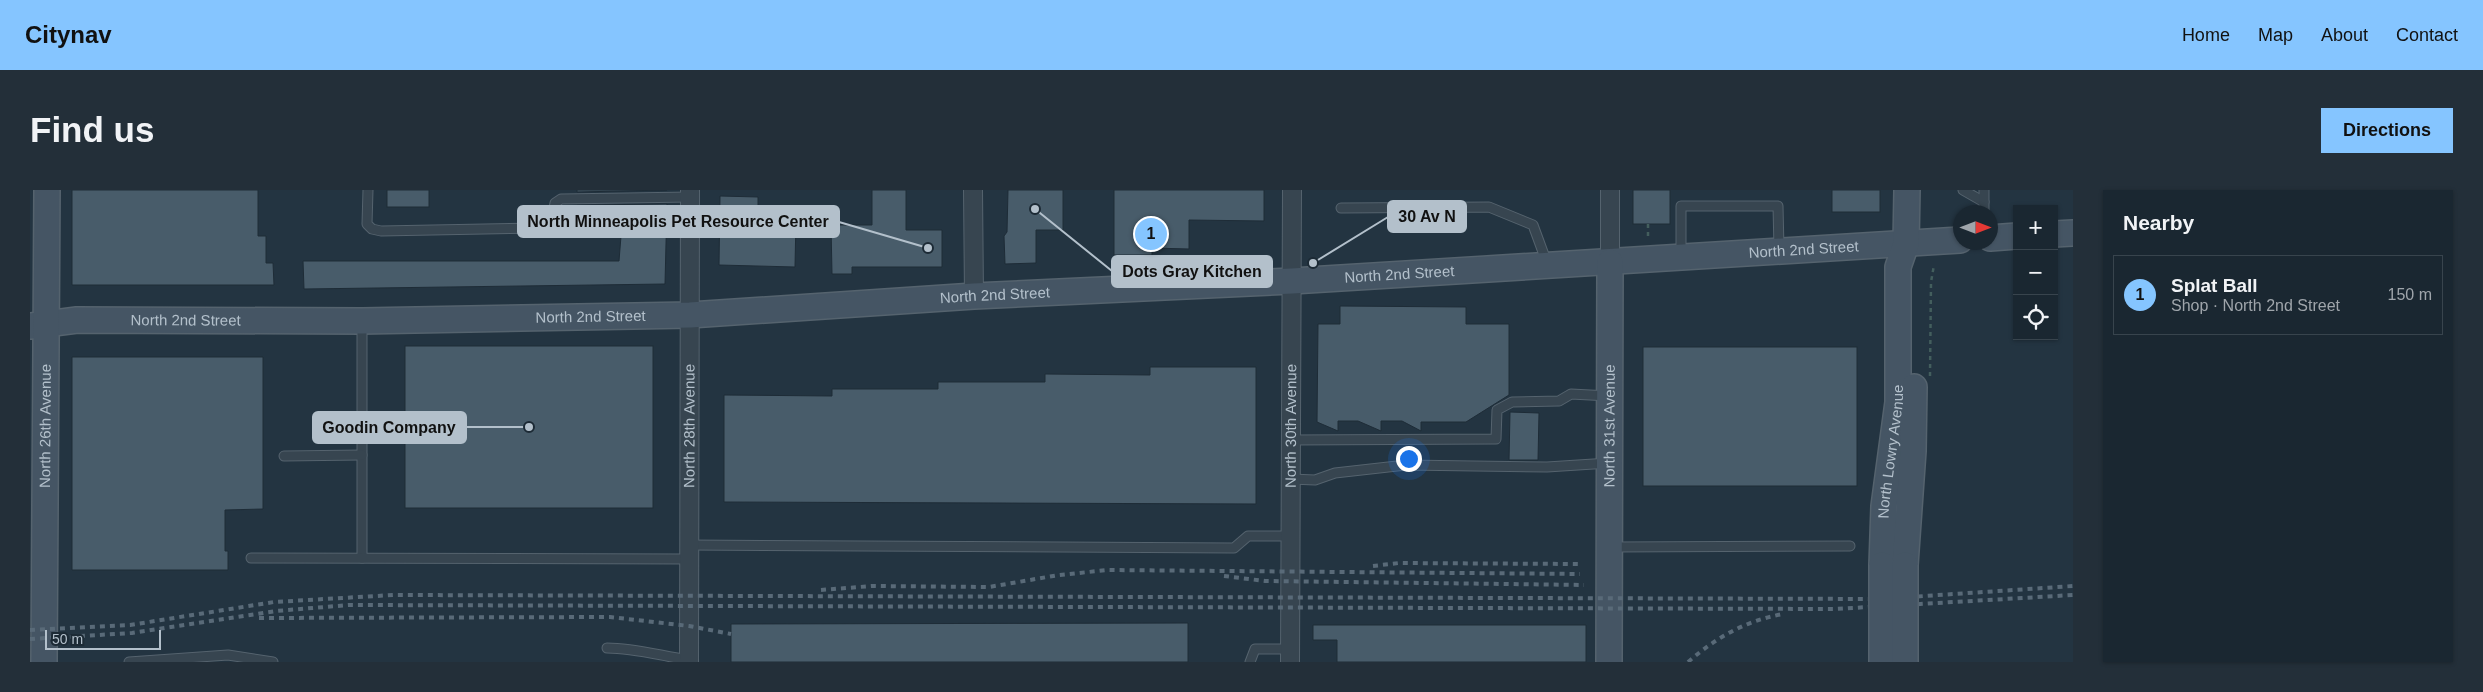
<!DOCTYPE html>
<meta charset="utf-8">
<style>
body{margin:0;font-family:Helvetica,sans-serif;background:#232f39;color:#f1f3f6}
.controls{position:absolute;right:15px;top:15px;display:grid;overflow:hidden;border-radius:0px;box-shadow:0 1px 4px #0004}
.controls button{width:45px;height:45px;display:grid;place-items:center;padding:0;border:0;border-bottom:1px solid #38444d;background:#1a2731;color:#f1f3f6;font:25px sans-serif}
.compass{position:absolute;left:1923px;top:15px;width:45px;height:45px;border-radius:50%;background:#1a2731;box-shadow:0 1px 4px #0004;rotate:90deg}
.scale{position:absolute;left:15px;bottom:12px;width:116px;box-sizing:border-box;padding-left:5px;border:2px solid #b3c0cb;border-top:0;font-size:14px;line-height:18px;white-space:nowrap;color:#b3c0cb;-webkit-text-stroke:4px #1c2a35;paint-order:stroke}
.you{position:absolute;left:1378px;top:268px;width:18px;height:18px;margin:-12px;border:4px solid #fff;border-radius:50%;background:#1a73e8;box-shadow:0 0 0 8px #1a73e833}
.badge{display:grid;place-items:center;width:32px;height:32px;border-radius:50%;background:#85c5ff;color:#111;font-size:16px;font-weight:700}
.pin{position:absolute;translate:-50% -50%;border:2px solid #fff;box-shadow:0 1px 5px #0006}
.list{margin:0;padding:0;list-style:none}
h2{display:flex;justify-content:space-between;align-items:center;height:65px;margin:0;padding:0 20px;font-size:21px}
h2 small{font-size:16px;font-weight:400;color:#9fa5ab}
.list li{display:grid;grid-template-columns:32px 1fr auto;gap:15px;align-items:center;box-sizing:border-box;height:80px;margin:0 10px 10px;padding:0 10px;border:1px solid #38444d;border-radius:0px}
.list b{display:block;font-size:19px;white-space:nowrap}
.list p{margin:0;font-size:16px;white-space:nowrap;color:#9fa5ab}
.list em{font-size:16px;font-style:normal;color:#9fa5ab}
.icon{flex:none;width:28px;height:28px;fill:none;stroke:currentColor;stroke-width:2;stroke-linecap:round;stroke-linejoin:round}
.map{position:relative;flex:none;width:2043px;height:472px;overflow:hidden;border-radius:0px}
header{display:flex;align-items:center;gap:30px;box-sizing:border-box;height:70px;padding:0 25px;background:#85c5ff;color:#111}
header strong{font-size:24px}
nav{display:flex;gap:28px;margin-inline-start:auto;font-size:18px}
.intro{display:flex;align-items:center;justify-content:space-between;box-sizing:border-box;height:120px;padding:0 30px}
h1{margin:0;font-size:35px}
.button{padding:12px 22px;border-radius:0px;background:#85c5ff;color:#111;font-size:18px;font-weight:700}
main{display:flex;gap:30px;padding:0 30px}
aside{flex:1;background:#1a2731;border-radius:0px;box-shadow:0 1px 4px #0004}
.map>svg:first-child{display:block}
.building{fill:#485c6a;stroke:#1e2c37}
.lines{fill:none;stroke-linecap:round;stroke-linejoin:round}
.lane-casing{stroke:#55636e;stroke-width:11}
.street-casing{stroke:#55636e;stroke-width:20}
.secondary-casing{stroke:#55636e;stroke-width:28}
.path{stroke:#435e5d;stroke-width:2.5;stroke-dasharray:4 4;stroke-linecap:butt}
.lane{stroke:#374550;stroke-width:9}
.street{stroke:#374550;stroke-width:18}
.secondary{stroke:#455564;stroke-width:25}
.rail{stroke:#596a78;stroke-width:4;stroke-dasharray:5 5;stroke-linecap:butt}
.secondary-bridge-casing{stroke:#55636e;stroke-width:28;stroke-linecap:butt}
.secondary-bridge{stroke:#455564;stroke-width:25}
.labels{text-anchor:middle;stroke-width:4;stroke-linejoin:round;paint-order:stroke}
.street-label{font-size:15px;fill:#b3c0cb;stroke:#1c2a35}
.leader{fill:none;stroke:#b3c0cb;stroke-width:2}
.callout-dot{fill:#b3c0cb;stroke:#1c2a35;stroke-width:2}
.callout{fill:#b3c0cb;stroke:#b3c0cb;stroke-width:2}
.callout-label{font-size:16px;text-anchor:middle;font-weight:bold;fill:#111}
</style>
<header>
<strong>Citynav</strong>
<nav><a>Home</a><a>Map</a><a>About</a><a>Contact</a></nav>
</header>
<div class="intro"><h1>Find us</h1><a class="button">Directions</a></div>
<main>
<div class="map">
<svg width="2043" height="472" viewBox="0 0 2043 472">
<rect width="100%" height="100%" fill="#233441"/>
<!-- building -->
<g class="building">
<polygon points="42,0 228,0 228,46 236,46 236,73 243,73 244,95 42,95"/>
<rect x="357" y="0" width="42" height="17"/>
<polygon points="547,0 637,0 547,2"/>
<polygon points="842,0 876,0 876,40 912,40 912,77 822,77 822,84 802,84 801,35 842,35"/>
<polygon points="978,0 1033,0 1033,40 1006,40 1006,73 975,74 974,46 977,42"/>
<polygon points="1084,0 1234,0 1234,31 1159,30 1159,59 1122,58 1122,65 1084,65"/>
<rect x="1603" y="0" width="37" height="34"/>
<rect x="1802" y="0" width="48" height="22"/>
<polygon points="690,6 728,7 728,28 766,28 765,77 689,75"/>
<polygon points="637,14 635,94 274,99 273,71 589,71 591,46 548,46 547,15"/>
<polygon points="1310,116 1436,117 1436,134 1479,134 1479,205 1436,232 1391,232 1391,241 1372,231 1351,231 1351,241 1328,231 1308,231 1308,241 1287,232 1288,134 1310,134"/>
<rect x="375" y="156" width="248" height="162"/>
<rect x="1613" y="157" width="214" height="139"/>
<polygon points="42,167 233,167 233,319 195,320 195,361 198,361 198,380 42,380"/>
<polygon points="1120,177 1226,177 1226,314 694,312 694,205 802,206 802,199 908,199 908,192 1015,192 1015,184 1120,185"/>
<polygon points="1480,222 1509,223 1508,270 1479,270"/>
<polygon points="1158,433 1158,472 701,472 701,434"/>
<polygon points="1283,435 1556,435 1556,472 1307,472 1307,450 1283,450"/>
</g>
<g class="lines">
<!-- lane casing -->
<g class="lane-casing">
<g id="lane">
<polyline points="338,0 337,34 342,39 351,41 510,38 522,29 525,13 531,9 660,7"/>
<polyline points="1933,0 1954,12"/>
<polyline points="1311,18 1459,17 1503,35 1517,73"/>
<polyline points="1954,22 1954,0"/>
<polyline points="1651,66 1651,16 1748,16 1749,59"/>
<polyline points="332,133 332,368"/>
<polyline points="1261,250 1466,249 1467,220 1482,212 1529,211 1541,204 1579,206"/>
<polyline points="254,266 332,265"/>
<polyline points="1261,289 1285,290 1305,283 1376,275 1517,277 1579,273"/>
<polyline points="659,355 1204,358 1218,346 1261,346"/>
<polyline points="1582,357 1820,356"/>
<polyline points="221,368 659,369"/>
<path d="M577 458C605 458 631 466 659 470"/>
<polyline points="99,472 198,465 243,472"/>
<polyline points="1220,472 1225,459 1260,459"/>
</g>
</g>
<!-- street casing -->
<g class="street-casing">
<g id="street">
<polyline points="943,0 944,106"/>
<polyline points="1580,0 1580,72"/>
<path id="s1" d="M659 472 660 0"/>
<path id="s2" d="M1260 472 1262 0"/>
</g>
</g>
<!-- secondary casing -->
<g class="secondary-casing">
<g id="secondary">
<polyline points="2024,44 2043,43"/>
<polyline points="1960,48 1987,46"/>
<path id="s3" d="M0 136 47 130 332 131 660 125 944 106 1262 91 1930 50"/>
<path id="s4" d="M1852 375 1854 316 1868 212V77L1876 54 1877 0"/>
<polyline points="1875,375 1883,261 1884,197"/>
<path id="s5" d="M14 472 17 0"/>
<path id="s6" d="M1579 472 1580 72"/>
</g>
</g>
<!-- path -->
<g class="path">
<polyline points="1618,34 1618,47"/>
<polyline points="1900,186 1901,92 1904,75"/>
</g>
<!-- lane -->
<use href="#lane" class="lane"/>
<!-- street -->
<use href="#street" class="street"/>
<!-- secondary -->
<use href="#secondary" class="secondary"/>
<!-- rail -->
<g class="rail">
<polyline points="1343,376 1369,373 1550,374"/>
<polyline points="1194,386 1235,391 1554,395"/>
<polyline points="791,400 842,396 959,397 1029,385 1078,380 1550,384"/>
<polyline points="229,428 580,427 659,436 701,444"/>
<polyline points="0,440 100,435 244,412 363,405 1850,409 2043,396"/>
<polyline points="0,449 102,443 246,421 319,415 1805,419 2043,405"/>
<path d="M1658 472C1687 447 1715 431 1753 424"/>
</g>
<!-- secondary-bridge casing -->
<g class="secondary-bridge-casing">
<g id="secondary-bridge">
<polyline points="1852,472 1852,375"/>
<polyline points="1875,472 1875,375"/>
</g>
</g>
<!-- secondary-bridge -->
<use href="#secondary-bridge" class="secondary-bridge"/>
</g>
<g class="labels">
<!-- street labels -->
<g class="street-label">
<text dy="5" stroke="none"><textPath href="#s3" startOffset="1776">North 2nd Street</textPath></text>
<text dy="5" stroke="none"><textPath href="#s3" startOffset="1371">North 2nd Street</textPath></text>
<text dy="5" stroke="none"><textPath href="#s3" startOffset="966">North 2nd Street</textPath></text>
<text dy="5" stroke="none"><textPath href="#s3" startOffset="561">North 2nd Street</textPath></text>
<text dy="5" stroke="none"><textPath href="#s3" startOffset="156">North 2nd Street</textPath></text>
<text dy="5" stroke="none"><textPath href="#s5" startOffset="236">North 26th Avenue</textPath></text>
<text dy="5" stroke="none"><textPath href="#s1" startOffset="236">North 28th Avenue</textPath></text>
<text dy="5" stroke="none"><textPath href="#s2" startOffset="236">North 30th Avenue</textPath></text>
<text dy="5" stroke="none"><textPath href="#s6" startOffset="236">North 31st Avenue</textPath></text>
<text dy="5" stroke="none"><textPath href="#s4" startOffset="114">North Lowry Avenue</textPath></text>
</g>
</g>
<!-- callouts -->
<path class="leader" d="M1283 73L1358 27M898 58L809 32M1005 19L1082 81M499 237L436 237"/>
<g class="callout-dot">
<circle cx="1283" cy="73" r="5"/>
<circle cx="898" cy="58" r="5"/>
<circle cx="1005" cy="19" r="5"/>
<circle cx="499" cy="237" r="5"/>
</g>
<g class="callout">
<rect x="1358" y="11" width="78" height="31" rx="5"/>
<rect x="488" y="16" width="321" height="31" rx="5"/>
<rect x="1082" y="66" width="160" height="31" rx="5"/>
<rect x="283" y="222" width="153" height="31" rx="5"/>
</g>
<g class="callout-label">
<text x="1397" y="32">30 Av N</text>
<text x="648" y="37">North Minneapolis Pet Resource Center</text>
<text x="1162" y="87">Dots Gray Kitchen</text>
<text x="359" y="243">Goodin Company</text>
</g>
</svg>
<div class="controls">
<button>+</button>
<button>−</button>
<button><svg class="icon" aria-label="locate" viewBox="0 0 24 24"><circle cx="12" cy="12" r="6"/><path d="M12 2v4M12 18v4M2 12h4M18 12h4"/></svg></button>
</div>
<svg class="compass" viewBox="-18 -18 36 36"><path d="M0-13l5 13h-10z" fill="#e53935"/><path d="M0 13l5-13h-10z" fill="#9fa5ab"/></svg>
<div class="scale">50 m</div>
<div class="you"></div>
<div class="pin badge" style="left:1121px;top:44px">1</div>
</div>
<aside>
<h2>Nearby<small></small></h2>
<ul class="list">
<li><span class="badge">1</span><div><b>Splat Ball</b><p>Shop · North 2nd Street</p></div><em>150 m</em></li>
</ul>
</aside>
</main>
